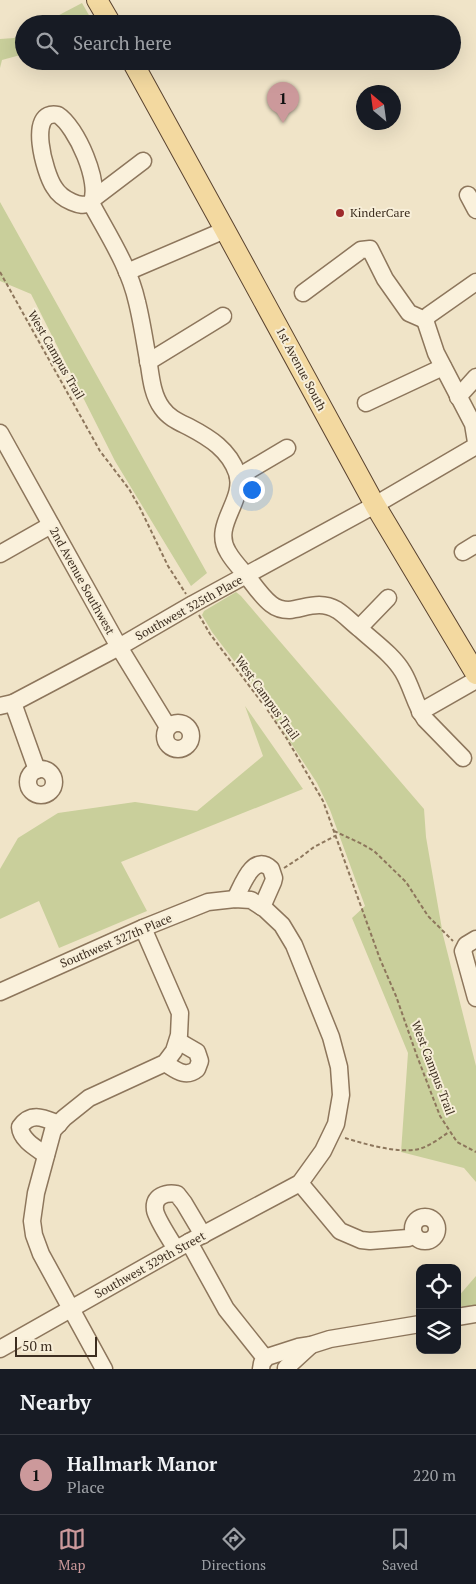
<!DOCTYPE html>
<style>
body{margin:0;font-family:"PT Serif",serif;background:#242831;color:#f1f3f6}
.controls{position:absolute;right:15px;bottom:15px;display:grid;overflow:hidden;border-radius:10px;box-shadow:0 5px 20px #0002}
.controls button{width:45px;height:45px;display:grid;place-items:center;padding:0;border:0;border-bottom:1px solid #363941;background:#171b24;color:#f1f3f6;font:25px sans-serif}
.compass{position:absolute;left:356px;top:85px;width:45px;height:45px;border-radius:50%;background:#171b24;box-shadow:0 5px 20px #0002;rotate:331deg}
.scale{position:absolute;left:15px;bottom:12px;width:82px;box-sizing:border-box;padding-left:5px;border:2px solid #3d2e20;border-top:0;font-size:14px;line-height:18px;white-space:nowrap;color:#3d2e20;-webkit-text-stroke:4px #f7eed8;paint-order:stroke}
.you{position:absolute;left:251px;top:489px;width:18px;height:18px;margin:-12px;border:4px solid #fff;border-radius:50%;background:#1a73e8;box-shadow:0 0 0 8px #1a73e833}
.badge{display:grid;place-items:center;width:32px;height:32px;border-radius:50%;background:#cc999b;color:#111;font-size:16px;font-weight:700}
.pin{position:absolute;translate:-50% -41px;filter:drop-shadow(0 1px 2px #0008)}
.pin::after{content:'';position:absolute;top:26px;width:18px;height:15px;background:inherit;clip-path:polygon(0 0,100% 0,50% 100%)}
.list{margin:0;padding:0;list-style:none}
h2{display:flex;justify-content:space-between;align-items:center;height:65px;margin:0;padding:0 20px;font-size:21px}
h2 small{font-size:16px;font-weight:400;color:#9ea1a6}
.list li{display:grid;grid-template-columns:32px 1fr auto;gap:15px;align-items:center;box-sizing:border-box;height:80px;padding:0 20px;border-top:1px solid #363941}
.list b{display:block;font-size:19px;white-space:nowrap}
.list p{margin:0;font-size:16px;white-space:nowrap;color:#9ea1a6}
.list em{font-size:16px;font-style:normal;color:#9ea1a6}
.icon{flex:none;width:28px;height:28px;fill:none;stroke:currentColor;stroke-width:2;stroke-linecap:round;stroke-linejoin:round}
.map{position:relative;flex:none;width:476px;height:1369px;overflow:hidden}
.search{position:absolute;background:#171b24;box-shadow:0 5px 20px #0002;left:15px;right:15px;top:15px;height:55px;display:flex;align-items:center;gap:12px;box-sizing:border-box;padding:0 18px;border-radius:28px;color:#9ea1a6;font-size:19px}
.sheet{height:145px;background:#171b24}
nav{display:flex;justify-content:space-around;align-items:center;box-sizing:border-box;height:70px;border-top:1px solid #363941;background:#171b24;font-size:14px;color:#9ea1a6}
nav a{display:grid;justify-items:center;gap:2px}
nav .on{color:#cc999b}
.map>svg:first-child{display:block}
.green{fill:#c9cf9b}
.lines{fill:none;stroke-linecap:round;stroke-linejoin:round}
.minor-casing{stroke:#8d765c;stroke-width:19}
.major-casing{stroke:#5b4430;stroke-width:22}
.path{stroke:#8d765c;stroke-width:2;stroke-dasharray:4 2.5;stroke-linecap:butt}
.minor{stroke:#faf1dc;stroke-width:16}
.major{stroke:#f3d9a0;stroke-width:20}
.poi-dot{fill:#9e2a2b;stroke:#f7eed8;stroke-width:2}
.labels{text-anchor:middle;stroke-width:4;stroke-linejoin:round;paint-order:stroke}
.poi-label{font-size:12px;fill:#3d2e20;stroke:#f7eed8;text-anchor:start}
.street-label{font-size:12px;fill:#3d2e20;stroke:#f7eed8}
</style>
<div class="map">
<svg width="476" height="1369" viewBox="0 0 476 1369">
<rect width="100%" height="100%" fill="#f0e4c8"/>
<!-- green -->
<g class="green">
<polygon points="82,3 94,24 42,24"/>
<polygon points="24,33 24,54 2,60 0,68 0,39 14,38"/>
<polygon points="0,202 207,573 191,586 115,461 31,294 0,281"/>
<polygon points="236,592 241,596 424,809 426,837 443,935 476,1066 476,1182 464,1168 401,1152 408,1053 352,918 365,906 330,810 317,783 257,691 212,632 202,615 204,611"/>
<polygon points="245,706 303,789 121,862 147,911 59,948 39,901 0,919 0,869 18,838 58,813 135,802 197,811 263,756"/>
<polygon points="476,1276 476,1314 457,1304 457,1298"/>
</g>
<g class="lines">
<!-- minor casing -->
<g class="minor-casing">
<g id="minor">
<polyline points="468,195 476,210"/>
<polyline points="93,199 143,161"/>
<path d="M91 203C84 206 79 205 72 202 65 199 58 194 54 187 45 174 26 108 58 115 76 126 102 184 91 203 108 235 129 266 137 302 142 322 145 344 149 365 151 379 153 396 162 408 169 418 179 422 189 427 210 438 229 450 237 473 246 501 211 525 228 552 233 561 240 568 247 576 254 585 262 597 271 604 276 608 283 610 289 610 306 608 320 600 337 610 345 615 352 623 360 629 374 642 393 655 403 672 412 687 415 705 425 719L463 758"/>
<polyline points="127,272 225,230"/>
<polyline points="303,293 361,250 370,249 385,279 409,313 425,320"/>
<polyline points="425,320 436,353 473,424 476,442"/>
<polyline points="425,320 429,315 476,282"/>
<polyline points="148,362 223,316"/>
<polyline points="458,397 476,377"/>
<polyline points="366,403 443,367"/>
<polyline points="0,433 119,647 168,727"/>
<polyline points="238,477 287,448"/>
<polyline points="463,552 476,544"/>
<polyline points="0,554 51,525"/>
<polyline points="359,628 388,598"/>
<polyline points="13,703 37,770"/>
<polyline points="0,706 13,703 119,647 193,604 375,505 476,446"/>
<polyline points="420,712 476,680"/>
<circle cx="178" cy="736" r="13"/>
<circle cx="41" cy="782" r="13"/>
<path d="M235 899C242 886 253 852 271 869L274 878 273 882 262 907"/>
<polyline points="476,939 466,945 463,951 476,998"/>
<polyline points="0,992 143,928 208,902 235,899 251,900 265,909 282,925 294,945 331,1037 339,1067 341,1095 336,1124 323,1151 300,1183 189,1242 0,1349"/>
<path d="M165 1063C175 1069 185 1079 197 1069L200 1061 197 1052 178 1041"/>
<path d="M46 1155C36 1148 21 1140 20 1127 31 1111 44 1118 59 1124"/>
<polyline points="300,1183 340,1231 361,1240 370,1241 408,1238 414,1235"/>
<circle cx="425" cy="1229" r="12"/>
<polyline points="189,1242 226,1309 265,1358"/>
<path d="M176 1249C171 1241 156 1218 155 1210 153 1196 166 1192 177 1194L184 1203 203 1235"/>
<polyline points="457,1317 476,1314"/>
<polyline points="286,1368 311,1345"/>
<polyline points="104,1369 41,1254 34,1235 32,1221 36,1193 53,1130 64,1118 89,1098 165,1063 174,1051 179,1035 180,1013 143,928"/>
<polyline points="261,1369 262,1363 267,1357 298,1347 311,1345 330,1339 420,1324"/>
</g>
</g>
<!-- major casing -->
<g class="major-casing">
<g id="major">
<polyline points="97,0 111,24"/>
<polyline points="132,61 225,230 375,505 476,674"/>
</g>
</g>
<!-- path -->
<g class="path">
<polyline points="0,272 100,451 129,489 140,508 168,566 186,594"/>
<polyline points="199,615 210,634 269,712 287,739 323,801 380,959 396,996 417,1056 440,1116 457,1142 476,1152"/>
<polyline points="334,831 362,844 374,851 406,882 428,916 453,941"/>
<polyline points="284,868 301,857 314,847 335,836"/>
<path d="M345 1138C365 1144 398 1154 419 1149 430 1146 440 1138 449 1132"/>
</g>
<!-- minor -->
<use href="#minor" class="minor"/>
<!-- major -->
<use href="#major" class="major"/>
</g>
<!-- markers -->
<circle class="poi-dot" cx="340" cy="213" r="5"/>
<g class="labels">
<!-- poi labels -->
<g class="poi-label">
<text x="350" y="217">KinderCare</text>
</g>
<!-- street labels -->
<g class="street-label">
<text transform="translate(56 355) rotate(60)" y="4">West Campus Trail</text>
<text transform="translate(301 369) rotate(62)" y="4">1st Avenue South</text>
<text transform="translate(82 581) rotate(61)" y="4">2nd Avenue Southwest</text>
<text transform="translate(189 608) rotate(-29)" y="4">Southwest 325th Place</text>
<text transform="translate(267 698) rotate(54)" y="4">West Campus Trail</text>
<text transform="translate(116 941) rotate(-23)" y="4">Southwest 327th Place</text>
<text transform="translate(433 1068) rotate(69)" y="4">West Campus Trail</text>
<text transform="translate(150 1265) rotate(-29)" y="4">Southwest 329th Street</text>
</g>
</g>
</svg>
<div class="controls">
<button><svg class="icon" aria-label="locate" viewBox="0 0 24 24"><circle cx="12" cy="12" r="6"/><path d="M12 2v4M12 18v4M2 12h4M18 12h4"/></svg></button>
<button><svg class="icon" aria-label="layers" viewBox="0 0 24 24"><path d="M12 4l9 5-9 5-9-5zM3 14l9 5 9-5"/></svg></button>
</div>
<svg class="compass" viewBox="-18 -18 36 36"><path d="M0-13l5 13h-10z" fill="#e53935"/><path d="M0 13l5-13h-10z" fill="#9ea1a6"/></svg>
<div class="scale">50 m</div>
<div class="you"></div>
<div class="pin badge" style="left:283px;top:123px">1</div>
<div class="search"><svg class="icon" aria-label="search" viewBox="0 0 24 24"><circle cx="10" cy="10" r="6"/><path d="M15 15l6 6"/></svg>Search here</div>
</div>
<section class="sheet">
<h2>Nearby<small></small></h2>
<ul class="list">
<li><span class="badge">1</span><div><b>Hallmark Manor</b><p>Place</p></div><em>220 m</em></li>
</ul>
</section>
<nav>
<a class="on"><svg class="icon" aria-label="map" viewBox="0 0 24 24"><path d="M3 6l6-2 6 2 6-2v14l-6 2-6-2-6 2zM9 4v14M15 6v14"/></svg>Map</a>
<a><svg class="icon" aria-label="directions" viewBox="0 0 24 24"><path d="M12 3l9 9-9 9-9-9zM9 14v-3h6M13 9l2 2-2 2"/></svg>Directions</a>
<a><svg class="icon" aria-label="saved" viewBox="0 0 24 24"><path d="M7 4h10v16l-5-4-5 4z"/></svg>Saved</a>
</nav>
